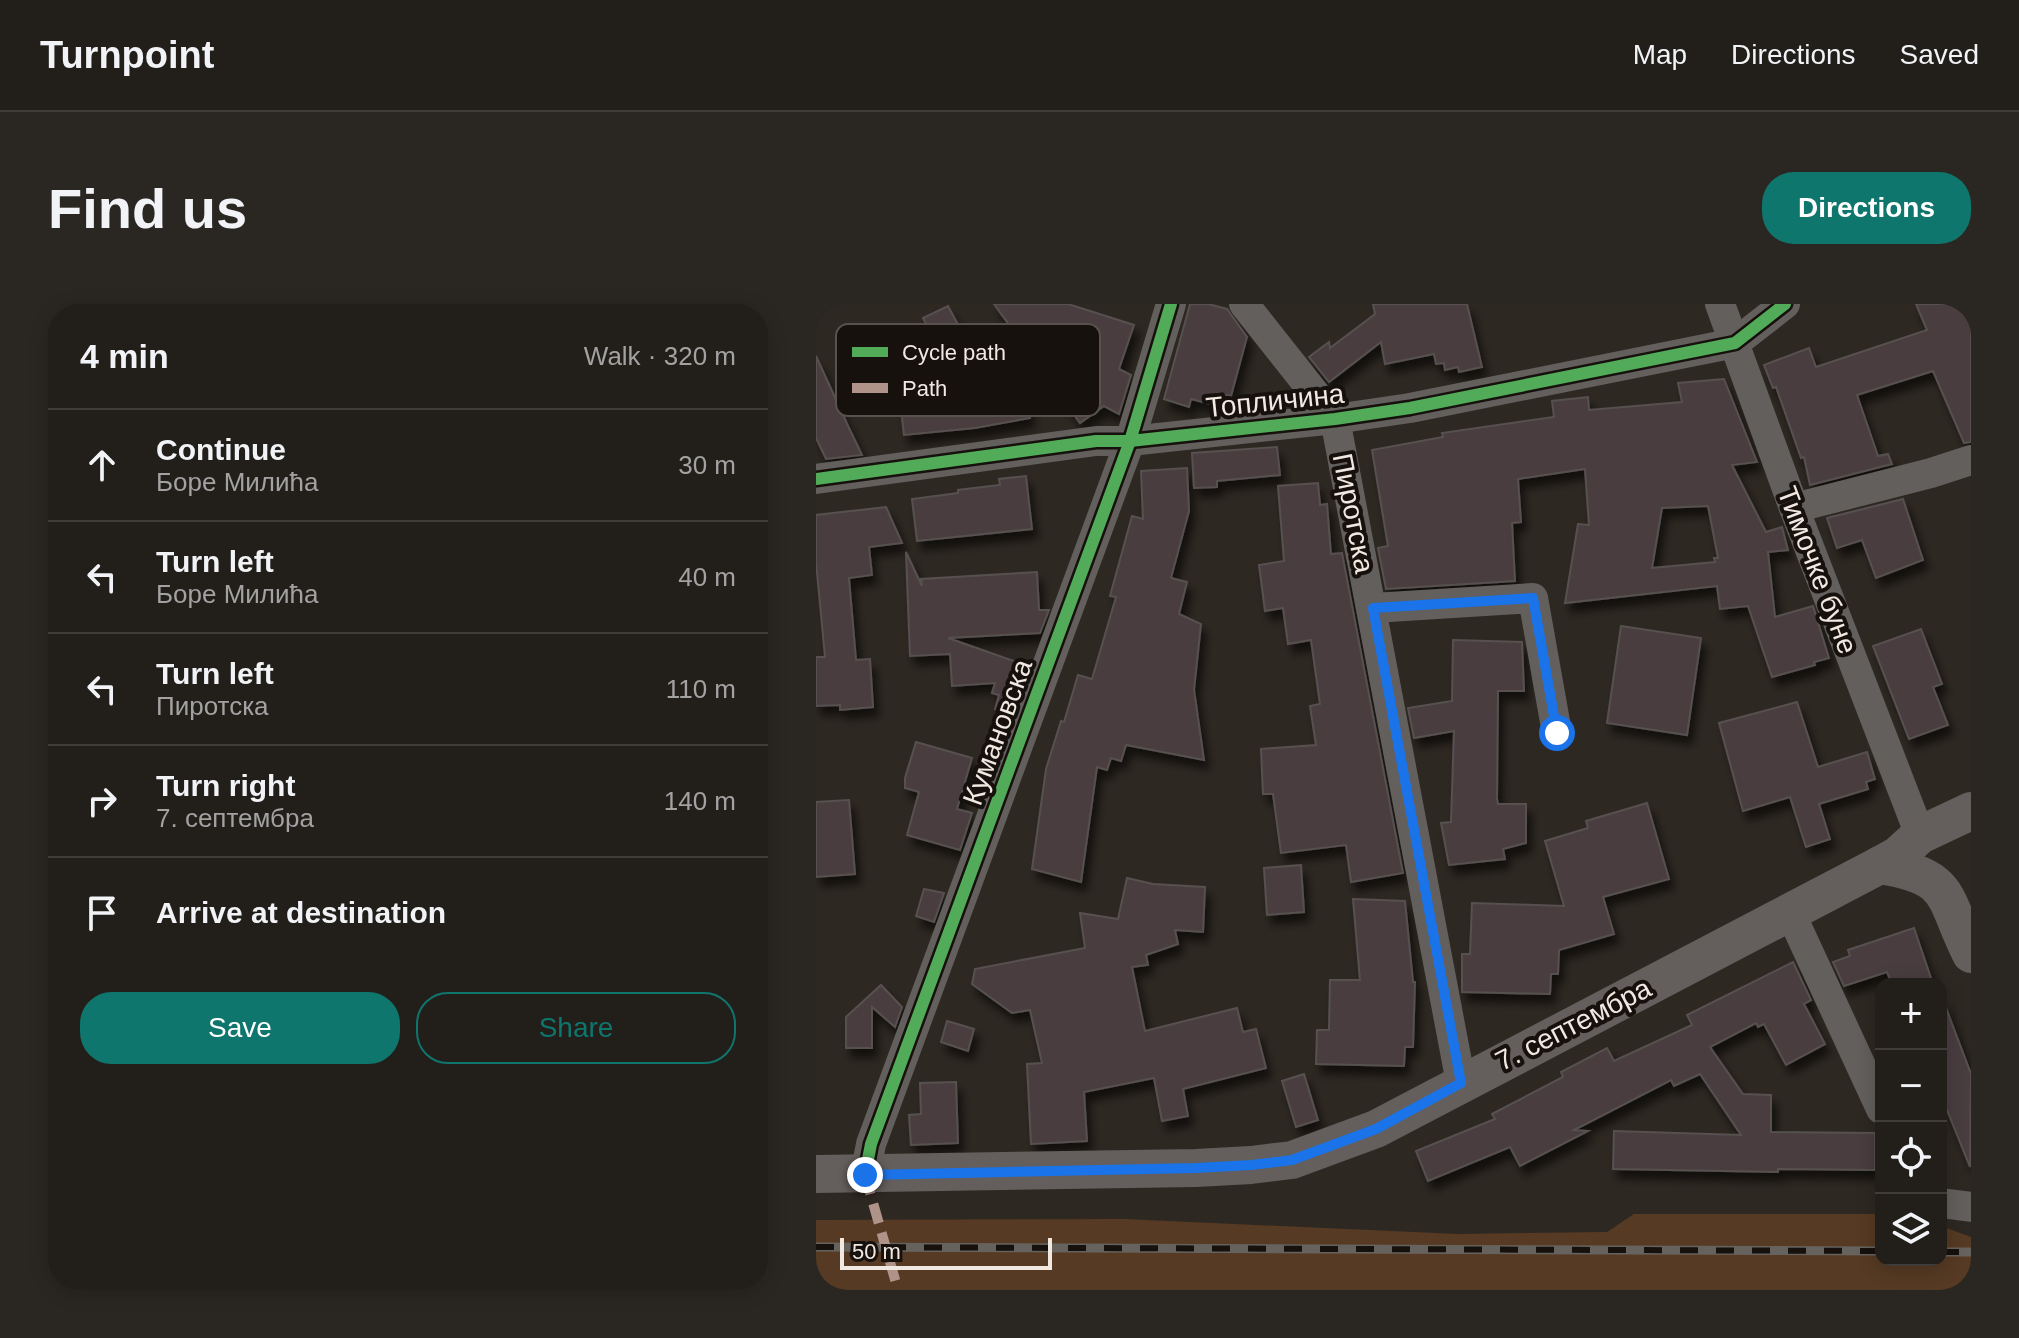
<!DOCTYPE html>
<meta charset="utf-8">
<style>
body{margin:0;font-family:Helvetica,sans-serif;background:#2a2723;color:#f1f3f6}
.controls{position:absolute;right:24px;bottom:24px;display:grid;overflow:hidden;border-radius:16px;box-shadow:0 4px 20px #0003}
.controls button{width:72px;height:72px;display:grid;place-items:center;padding:0;border:0;border-bottom:2px solid #3f3c39;background:#221e1a;color:#f1f3f6;font:40px sans-serif}
.scale{position:absolute;left:24px;bottom:20px;width:212px;box-sizing:border-box;padding-left:8px;border:4px solid #f0e8e1;border-top:0;font-size:22px;line-height:28px;white-space:nowrap;color:#f0e8e1;-webkit-text-stroke:6px #17110d;paint-order:stroke}
.stop{position:absolute;width:24px;height:24px;margin:-18px;border:6px solid #1a73e8;border-radius:50%;background:#fff}
.stop.end{background:#1a73e8;border-color:#fff;box-shadow:0 2px 8px #0008}
.list{margin:0;padding:0;list-style:none}
h2{display:flex;justify-content:space-between;align-items:center;height:104px;margin:0;padding:0 32px;font-size:34px}
h2 small{font-size:26px;font-weight:400;color:#a2a2a2}
.list li{display:grid;grid-template-columns:52px 1fr auto;gap:24px;align-items:center;box-sizing:border-box;height:112px;padding:0 32px;border-top:2px solid #3f3c39}
.list b{display:block;font-size:30px;white-space:nowrap}
.list p{margin:0;font-size:26px;white-space:nowrap;color:#a2a2a2}
.list em{font-size:26px;font-style:normal;color:#a2a2a2}
.actions{display:flex;gap:16px;padding:24px 32px}
.actions a{flex:1;padding:18px 0;border:2px solid #0f766e;border-radius:32px;text-align:center;font-size:28px;color:#0f766e}
.actions .main{background:#0f766e;color:#fff}
.icon{flex:none;width:44px;height:44px;fill:none;stroke:currentColor;stroke-width:2;stroke-linecap:round;stroke-linejoin:round}
.map{position:relative;flex:none;width:1155px;height:986px;overflow:hidden;border-radius:32px}
header{display:flex;align-items:center;gap:48px;box-sizing:border-box;height:112px;padding:0 40px;background:#221e1a;border-bottom:2px solid #3f3c39}
header strong{font-size:38px}
nav{display:flex;gap:44px;margin-inline-start:auto;font-size:28px}
.intro{display:flex;align-items:center;justify-content:space-between;box-sizing:border-box;height:192px;padding:0 48px}
h1{margin:0;font-size:56px}
.button{padding:20px 36px;border-radius:32px;background:#0f766e;color:#fff;font-size:28px;font-weight:700}
main{display:flex;gap:48px;padding:0 48px}
aside{flex:1;background:#221e1a;border-radius:32px;box-shadow:0 4px 20px #0003}
.map>svg:first-child{display:block}
.green{fill:#563a23}
.building{fill:#493d41;stroke:#565150;stroke-width:2;fill-rule:evenodd;filter:url(#shadow)}
.lines{fill:none;stroke-linecap:round;stroke-linejoin:round}
.minor{stroke:#625f5d;stroke-width:30}
.major{stroke:#645f5c;stroke-width:38}
.rail-casing{stroke:#66635f;stroke-width:9}
.rail{stroke:#17110d;stroke-width:6;stroke-dasharray:18;stroke-linecap:butt}
.quiet{stroke:#af9288;stroke-width:10;stroke-dasharray:20 10;stroke-linecap:butt}
.cycleway-casing{stroke:#17110d;stroke-width:17}
.cycleway{stroke:#51ab58;stroke-width:12}
.route{stroke:#1a73e8;stroke-width:10}
.labels{text-anchor:middle;stroke-width:8;stroke-linejoin:round;paint-order:stroke}
.street-label{font-size:28px;fill:#f0e8e1;stroke:#17110d}
.key{fill:#17110d;stroke:#58524d;stroke-width:2}
.key-label{font-size:22px;fill:#f0e8e1}
</style>
<header>
<strong>Turnpoint</strong>
<nav><a>Map</a><a>Directions</a><a>Saved</a></nav>
</header>
<div class="intro"><h1>Find us</h1><a class="button">Directions</a></div>
<main>
<aside>
<h2>4 min<small>Walk · 320 m</small></h2>
<ul class="list">
<li><svg class="icon" aria-label="ahead" viewBox="0 0 24 24"><path d="M12 20V5M6 11l6-6 6 6"/></svg><div><b>Continue</b><p>Боре Милића</p></div><em>30 m</em></li>
<li><svg class="icon" aria-label="left" viewBox="0 0 24 24"><path d="M17 20v-9H6M10 6l-5 5 5 5"/></svg><div><b>Turn left</b><p>Боре Милића</p></div><em>40 m</em></li>
<li><svg class="icon" aria-label="left" viewBox="0 0 24 24"><path d="M17 20v-9H6M10 6l-5 5 5 5"/></svg><div><b>Turn left</b><p>Пиротска</p></div><em>110 m</em></li>
<li><svg class="icon" aria-label="right" viewBox="0 0 24 24"><path d="M7 20v-9h11M14 6l5 5-5 5"/></svg><div><b>Turn right</b><p>7. септембра</p></div><em>140 m</em></li>
<li><svg class="icon" aria-label="arrive" viewBox="0 0 24 24"><path d="M6 21V4h12l-3 4 3 4H6"/></svg><div><b>Arrive at destination</b></div></li>
</ul>
<div class="actions"><a class="main">Save</a><a>Share</a></div>
</aside>
<div class="map">
<svg width="1155" height="986" viewBox="0 0 1155 986">
<defs>
<filter id="shadow"><feDropShadow dx="5" dy="9" stdDeviation="4" flood-color="#0009"/></filter>
</defs>
<rect width="100%" height="100%" fill="#2e2822"/>
<!-- green -->
<polygon class="green" points="818,910 1065,910 1065,956 1125,956 1125,922 1155,933 1155,986 0,986 0,916 308,915 642,930 791,928"/>
<!-- building -->
<g class="building">
<polygon points="178,0 252,0 318,21 303,65 315,71 303,110 288,102 264,119"/>
<polygon points="374,0 392,0 411,5 431,33 415,92 401,89 398,101 375,95 373,103 348,95"/>
<polygon points="557,0 651,0 666,63 643,68 642,63 629,66 628,59 620,60 618,50 569,60 565,38 513,78 493,53 513,38 514,44 559,10"/>
<polygon points="1100,0 1155,0 1155,138 1148,139 1117,67 1041,91 1062,152 1072,150 1076,160 994,181 988,153 985,154 960,83 957,84 948,61 993,44 1000,63 1111,26"/>
<polygon points="132,2 145,26 139,29 147,43 127,53 107,14"/>
<polygon points="0,52 33,124 46,151 10,155 0,134"/>
<polygon points="206,70 214,114 159,124 88,131 84,97 100,95 99,89"/>
<path d="M908 75 941 158 916 161 950 228 966 223 972 246 952 248 959 313 997 302 1013 354 998 358 999 361 956 373 932 302 904 305 901 282 749 299 762 220 773 221 769 165 702 175 705 218 696 219 699 277 570 285 562 244 572 242 556 146 627 133 626 129 738 113 736 97 772 93 773 106 866 98 862 79ZM892 202 902 254H898L899 258 836 264 846 204Z"/>
<polygon points="461,143 464,171 401,177 401,183 378,184 376,149"/>
<polygon points="371,164 373,207 355,274 371,278 363,310 385,320 378,386 388,456 310,441 305,457 295,454 291,466 281,463 265,578 216,565 230,465 245,417 248,418 262,371 276,375 300,293 294,292 316,212 327,215 325,167"/>
<polygon points="210,172 216,225 101,237 96,195 142,189 142,186 184,181 183,175"/>
<polygon points="502,179 504,201 511,200 515,250 526,249 587,569 535,578 530,541 465,549 457,490 447,490 445,445 500,441 494,402 504,400 495,336 472,340 467,304 449,307 443,261 468,257 462,182"/>
<polygon points="1087,195 1107,256 1060,274 1046,236 1021,244 1011,214"/>
<polygon points="70,203 86,239 53,243 56,271 33,274 40,356 54,355 57,403 24,406 24,401 0,402 0,353 9,353 0,258 0,211"/>
<polygon points="90,248 106,282 105,275 221,268 223,306 233,306 224,329 132,334 212,362 194,410 179,405 183,391 176,389 179,379 136,382 134,350 94,352"/>
<polygon points="805,322 885,334 871,431 791,419"/>
<polygon points="1105,325 1126,380 1117,383 1132,421 1093,435 1057,342"/>
<polygon points="637,336 706,338 708,387 682,387 681,495 682,500 710,500 710,539 687,545 689,555 633,561 625,519 635,518 638,427 598,434 592,404 636,397"/>
<polygon points="981,398 1002,463 1051,448 1059,475 1050,478 1052,485 1003,500 1014,535 990,543 974,493 927,507 903,419"/>
<polygon points="100,438 156,454 141,505 156,509 144,546 91,531 103,488 89,484 89,474"/>
<polygon points="33,496 39,570 0,573 0,498"/>
<polygon points="831,499 853,575 787,593 798,630 743,646 742,670 735,670 734,690 646,688 646,650 654,650 656,599 748,602 729,537 772,524 770,517"/>
<polygon points="485,561 488,608 451,611 448,564"/>
<polygon points="311,574 337,580 389,583 387,628 359,626 362,640 330,651 332,661 316,663 329,727 421,704 427,728 440,725 450,764 367,785 372,812 346,817 338,774 268,788 271,837 215,840 211,760 226,759 214,706 196,709 156,680 159,665 269,644 264,609 302,615"/>
<polygon points="108,585 128,589 118,618 100,612"/>
<polygon points="537,595 589,597 597,678 599,678 597,743 589,743 588,762 500,760 501,726 513,726 514,676 544,676"/>
<polygon points="1098,624 1117,680 1076,680 1071,668 1028,682 1017,658 1034,652 1032,646"/>
<polygon points="977,658 995,696 988,700 1009,740 970,761 948,720 942,723 940,719 894,743 927,790 955,791 955,828 1059,829 1059,866 962,865 962,868 797,865 798,827 925,831 884,770 858,782 855,776 758,826 772,827 704,862 694,843 612,877 600,847 679,815 676,810 747,773 745,768 791,744 798,757 876,721 871,711"/>
<polygon points="65,681 86,703 79,723 56,703 56,744 30,744 30,713"/>
<polygon points="1125,696 1127,696 1155,770 1154,863 1125,791"/>
<polygon points="131,717 158,725 152,747 125,738"/>
<polygon points="488,770 502,816 480,823 466,777"/>
<polygon points="140,778 142,839 95,841 93,811 105,810 104,779"/>
</g>
<g class="lines">
<!-- minor -->
<g class="minor">
<polyline points="428,0 519,115 645,779"/>
<polyline points="904,0 978,204 1104,531"/>
<polyline points="0,175 280,137 314,137 519,115 594,104 919,39 969,0"/>
<polyline points="978,204 1115,169 1155,156"/>
<polyline points="557,304 717,294 741,429"/>
<polyline points="974,608 1065,805"/>
<polyline points="49,871 55,840 314,137 355,0"/>
<polyline points="1125,899 1155,903"/>
</g>
<!-- major -->
<g class="major">
<path d="M1064 561C1138 573 1126 592 1155 650"/>
<polyline points="0,870 380,864 435,861 476,856 560,825 1064,561 1082,551 1104,531 1155,507"/>
</g>
<!-- rail casing -->
<g class="rail-casing">
<g id="rail">
<polyline points="0,943 1065,947"/>
<polyline points="1125,948 1155,948"/>
</g>
</g>
<!-- rail -->
<use href="#rail" class="rail"/>
<!-- quiet -->
<polyline class="quiet" points="49,871 82,986"/>
<!-- cycleway casing -->
<g class="cycleway-casing">
<g id="cycleway">
<polyline points="0,175 280,137 314,137 519,115 594,104 919,39 969,0"/>
<polyline points="49,871 55,840 314,137 355,0"/>
</g>
</g>
<!-- cycleway -->
<use href="#cycleway" class="cycleway"/>
</g>
<g class="lines">
<!-- route -->
<polyline class="route" points="49,871 380,864 435,861 476,856 560,825 645,779 557,304 717,294 741,429"/>
</g>
<g class="labels">
<!-- street labels -->
<g class="street-label">
<text transform="translate(459 96) rotate(-6)" y="10">Топличина</text>
<text transform="translate(538 209) rotate(79)" y="10">Пиротска</text>
<text transform="translate(1002 266) rotate(69)" y="10">Тимочке буне</text>
<text transform="translate(181 428) rotate(-70)" y="10">Кумановска</text>
<text transform="translate(757 720) rotate(-27)" y="10">7. септембра</text>
</g>
</g>
<!-- legend -->
<rect x="20" y="20" width="264" height="92" rx="12" class="key"/>
<rect x="36" y="43" width="36" height="10" fill="#51ab58"/>
<rect x="36" y="79" width="36" height="10" fill="#af9288"/>
<g class="key-label">
<text x="86" y="56">Cycle path</text>
<text x="86" y="92">Path</text>
</g>
</svg>
<div class="controls">
<button>+</button>
<button>−</button>
<button><svg class="icon" aria-label="locate" viewBox="0 0 24 24"><circle cx="12" cy="12" r="6"/><path d="M12 2v4M12 18v4M2 12h4M18 12h4"/></svg></button>
<button><svg class="icon" aria-label="layers" viewBox="0 0 24 24"><path d="M12 4l9 5-9 5-9-5zM3 14l9 5 9-5"/></svg></button>
</div>
<div class="scale">50 m</div>
<div class="stop" style="left:741px;top:429px"></div>
<div class="stop end" style="left:49px;top:871px"></div>
</div>
</main>
